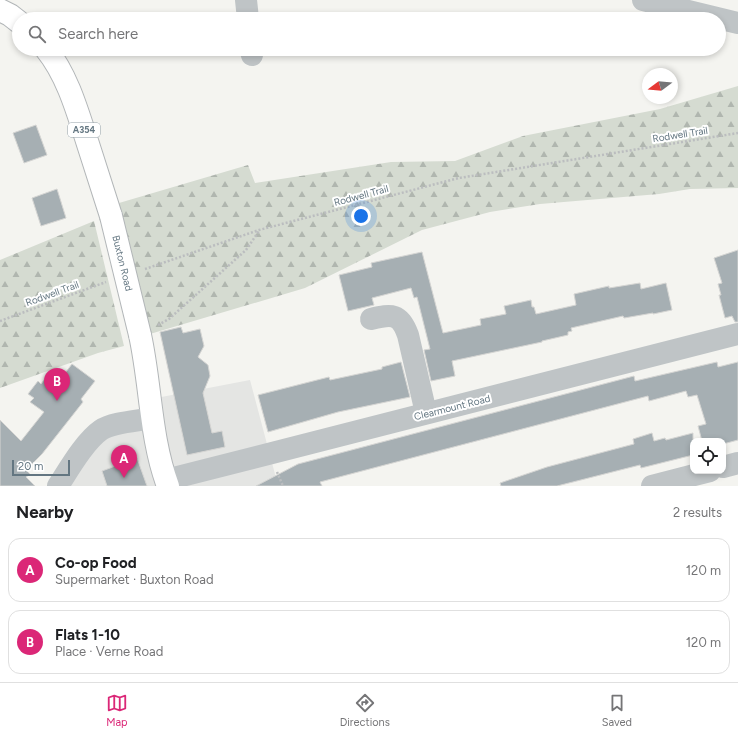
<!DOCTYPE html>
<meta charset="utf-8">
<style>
body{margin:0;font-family:Figtree,sans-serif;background:#f6f6f6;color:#202124}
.controls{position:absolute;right:12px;bottom:12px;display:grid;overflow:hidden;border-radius:8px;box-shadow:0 2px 6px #0003}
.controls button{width:36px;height:36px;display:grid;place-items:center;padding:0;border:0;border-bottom:1px solid #e0e0e0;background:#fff;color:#202124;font:20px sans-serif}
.compass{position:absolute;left:642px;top:68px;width:36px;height:36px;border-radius:50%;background:#fff;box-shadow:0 2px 6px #0003;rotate:254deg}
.scale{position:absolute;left:12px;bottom:10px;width:58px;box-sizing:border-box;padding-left:4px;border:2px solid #637681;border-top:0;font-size:11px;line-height:14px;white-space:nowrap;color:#637681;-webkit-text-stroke:3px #fff;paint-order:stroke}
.you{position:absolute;left:361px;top:216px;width:14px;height:14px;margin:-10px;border:3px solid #fff;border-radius:50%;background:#1a73e8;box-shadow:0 0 0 6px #1a73e833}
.badge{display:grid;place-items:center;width:26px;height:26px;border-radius:50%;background:#db2777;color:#fff;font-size:13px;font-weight:700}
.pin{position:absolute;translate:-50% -33px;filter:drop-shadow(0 1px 2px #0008)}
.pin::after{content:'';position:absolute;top:21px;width:14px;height:12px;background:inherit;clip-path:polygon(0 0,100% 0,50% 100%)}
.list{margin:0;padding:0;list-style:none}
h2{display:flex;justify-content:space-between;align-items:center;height:52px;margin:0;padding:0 16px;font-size:17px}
h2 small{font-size:13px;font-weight:400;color:#757577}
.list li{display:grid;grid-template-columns:26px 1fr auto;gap:12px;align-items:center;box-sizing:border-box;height:64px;margin:0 8px 8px;padding:0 8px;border:1px solid #e0e0e0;border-radius:12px}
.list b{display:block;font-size:15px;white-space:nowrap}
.list p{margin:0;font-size:13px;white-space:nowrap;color:#757577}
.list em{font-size:13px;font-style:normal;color:#757577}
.icon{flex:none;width:22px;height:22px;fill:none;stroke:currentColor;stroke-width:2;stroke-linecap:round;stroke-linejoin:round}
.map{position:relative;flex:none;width:738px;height:486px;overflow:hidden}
.search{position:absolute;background:#fff;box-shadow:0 2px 6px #0003;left:12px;right:12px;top:12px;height:44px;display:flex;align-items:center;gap:10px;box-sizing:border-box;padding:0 14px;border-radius:22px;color:#757577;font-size:15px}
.sheet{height:196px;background:#fff}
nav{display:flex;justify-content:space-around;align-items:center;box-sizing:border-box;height:56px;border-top:1px solid #e0e0e0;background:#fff;font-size:11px;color:#757577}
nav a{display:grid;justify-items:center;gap:2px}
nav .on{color:#db2777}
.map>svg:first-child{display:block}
.built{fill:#e4e5e3}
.forest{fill:url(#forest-firs)}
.building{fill:#a6afb3;stroke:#d5d5d3}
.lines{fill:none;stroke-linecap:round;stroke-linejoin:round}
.highway-casing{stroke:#b2b6b8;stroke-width:24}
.path{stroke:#bbbdbf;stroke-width:2.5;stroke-dasharray:2 2;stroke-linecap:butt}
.minor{stroke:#bfc4c6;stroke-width:22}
.highway{stroke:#fff;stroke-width:22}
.highway-bridge-casing{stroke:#b2b6b8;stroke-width:24;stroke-linecap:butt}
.highway-bridge{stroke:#fff;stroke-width:22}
.labels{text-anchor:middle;stroke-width:4;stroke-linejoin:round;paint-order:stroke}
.shield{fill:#fff;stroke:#929fa7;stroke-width:1}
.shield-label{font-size:9px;font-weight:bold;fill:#637681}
.street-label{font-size:10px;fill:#637681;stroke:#fff}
</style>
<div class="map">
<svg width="738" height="486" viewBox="0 0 738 486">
<defs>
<pattern id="forest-firs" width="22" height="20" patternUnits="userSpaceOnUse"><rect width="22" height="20" fill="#d5dbd1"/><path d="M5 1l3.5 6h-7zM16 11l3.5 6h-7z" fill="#b0b6af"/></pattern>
</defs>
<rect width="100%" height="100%" fill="#f4f4f0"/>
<!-- built -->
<polygon class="built" points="250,380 276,478 280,486 60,486 91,443 154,420 151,399"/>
<!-- forest -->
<g class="forest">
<polygon points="738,86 738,188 690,189 659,194 540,204 490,212 422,230 305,288 150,334 119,203 248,165 255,183 391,162 455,161 523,136 660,109"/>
<polygon points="94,221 124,346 98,353 0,388 0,260"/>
</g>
<!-- building -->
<g class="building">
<polygon points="36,125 47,155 24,163 13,133"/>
<polygon points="57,189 66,218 41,226 32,198"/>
<polygon points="738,250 738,322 735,322 732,316 725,318 719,295 721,295 718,284 722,283 714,258"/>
<polygon points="422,252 443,333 481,325 480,319 506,314 504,306 531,300 532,307 534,307 536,314 576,305 574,294 609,286 609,288 640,283 641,289 666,283 672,310 653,314 653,313 624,318 623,316 571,328 572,331 568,332 568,335 542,341 542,342 452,361 455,376 431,381 424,350 430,349 417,297 414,298 411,288 372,298 374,305 348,311 339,275 372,267 371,263"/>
<polygon points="181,327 183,333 200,329 204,346 198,357 208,365 210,376 203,393 212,433 222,431 225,447 187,455 160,332"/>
<polygon points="401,362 410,397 338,412 268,432 258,395 329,377 330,380 382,369 382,367"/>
<polygon points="717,362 718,367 738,362 738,440 723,444 723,441 702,441 698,426 706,424 697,395 688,397 686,391 649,401 648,396 320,482 322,486 256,486 298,464 634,376 635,381"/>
<polygon points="72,364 95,381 81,399 83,402 42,454 26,470 30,474 26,477 35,486 0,486 0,420 21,441 44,412 30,402 34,398 28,394 38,381 41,384 49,373 59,381"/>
<polygon points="652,433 654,441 665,438 666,440 693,433 693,455 641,468 640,465 557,486 501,486 500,483 547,467 634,444 633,439"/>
<polygon points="137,458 147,486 107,486 102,471"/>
</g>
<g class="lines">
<!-- highway casing -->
<g class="highway-casing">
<g id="highway">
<polyline points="0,10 10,15 19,22"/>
<path d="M46 49C67 75 77 110 87 141 95 166 103 191 111 216"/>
<path d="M140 335C151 385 150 438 168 486"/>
</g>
</g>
<!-- path -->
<g class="path">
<polyline points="145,269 259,230 459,178 738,133"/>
<polyline points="0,321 106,282"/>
<polyline points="158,325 169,319 246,250 259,231"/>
<polyline points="277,472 283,486"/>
</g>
<!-- minor -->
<g class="minor">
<polyline points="246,0 248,19"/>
<polyline points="643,0 738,23"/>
<polyline points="250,49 252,55"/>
<path d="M371 319C392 314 400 313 408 335L426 413"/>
<polyline points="723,467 738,463"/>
<polyline points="166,480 738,334"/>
<path d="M58 486C69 469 85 441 101 430 113 422 138 421 152 418"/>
<polyline points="652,486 710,471"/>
</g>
<!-- highway -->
<use href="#highway" class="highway"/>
<!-- highway-bridge casing -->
<g class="highway-bridge-casing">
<polyline id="highway-bridge" points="111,216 140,335"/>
</g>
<!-- highway-bridge -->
<use href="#highway-bridge" class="highway-bridge"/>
</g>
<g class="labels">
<!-- shield labels -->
<rect class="shield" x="68" y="123" width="32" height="14" rx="3"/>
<g class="shield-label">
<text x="84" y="133">A354</text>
</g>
<!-- street labels -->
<g class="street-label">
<text transform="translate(680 134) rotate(-9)" y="4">Rodwell Trail</text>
<text transform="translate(361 195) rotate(-15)" y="4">Rodwell Trail</text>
<text transform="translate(123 263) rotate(76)" y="4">Buxton Road</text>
<text transform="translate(52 293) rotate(-20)" y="4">Rodwell Trail</text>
<text transform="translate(452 407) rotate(-14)" y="4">Clearmount Road</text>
</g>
</g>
</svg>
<div class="controls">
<button><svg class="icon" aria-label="locate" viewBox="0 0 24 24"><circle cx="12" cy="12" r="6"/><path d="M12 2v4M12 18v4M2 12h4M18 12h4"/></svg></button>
</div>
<svg class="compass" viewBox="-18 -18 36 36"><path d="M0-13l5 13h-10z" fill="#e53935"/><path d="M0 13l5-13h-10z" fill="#757577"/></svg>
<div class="scale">20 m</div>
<div class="you"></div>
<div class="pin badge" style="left:124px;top:478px">A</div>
<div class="pin badge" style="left:57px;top:401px">B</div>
<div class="search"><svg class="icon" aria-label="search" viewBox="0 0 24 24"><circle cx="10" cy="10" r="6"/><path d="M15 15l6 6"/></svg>Search here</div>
</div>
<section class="sheet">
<h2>Nearby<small>2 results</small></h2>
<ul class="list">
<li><span class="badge">A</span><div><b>Co-op Food</b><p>Supermarket · Buxton Road</p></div><em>120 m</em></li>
<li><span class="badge">B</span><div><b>Flats 1-10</b><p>Place · Verne Road</p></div><em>120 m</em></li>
</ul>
</section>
<nav>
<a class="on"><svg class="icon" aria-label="map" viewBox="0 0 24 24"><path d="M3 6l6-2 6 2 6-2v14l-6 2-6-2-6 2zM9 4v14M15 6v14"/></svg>Map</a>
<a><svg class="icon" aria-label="directions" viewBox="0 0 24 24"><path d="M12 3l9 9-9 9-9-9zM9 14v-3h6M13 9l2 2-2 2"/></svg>Directions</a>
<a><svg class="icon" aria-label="saved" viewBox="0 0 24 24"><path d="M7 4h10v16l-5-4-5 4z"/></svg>Saved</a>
</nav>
